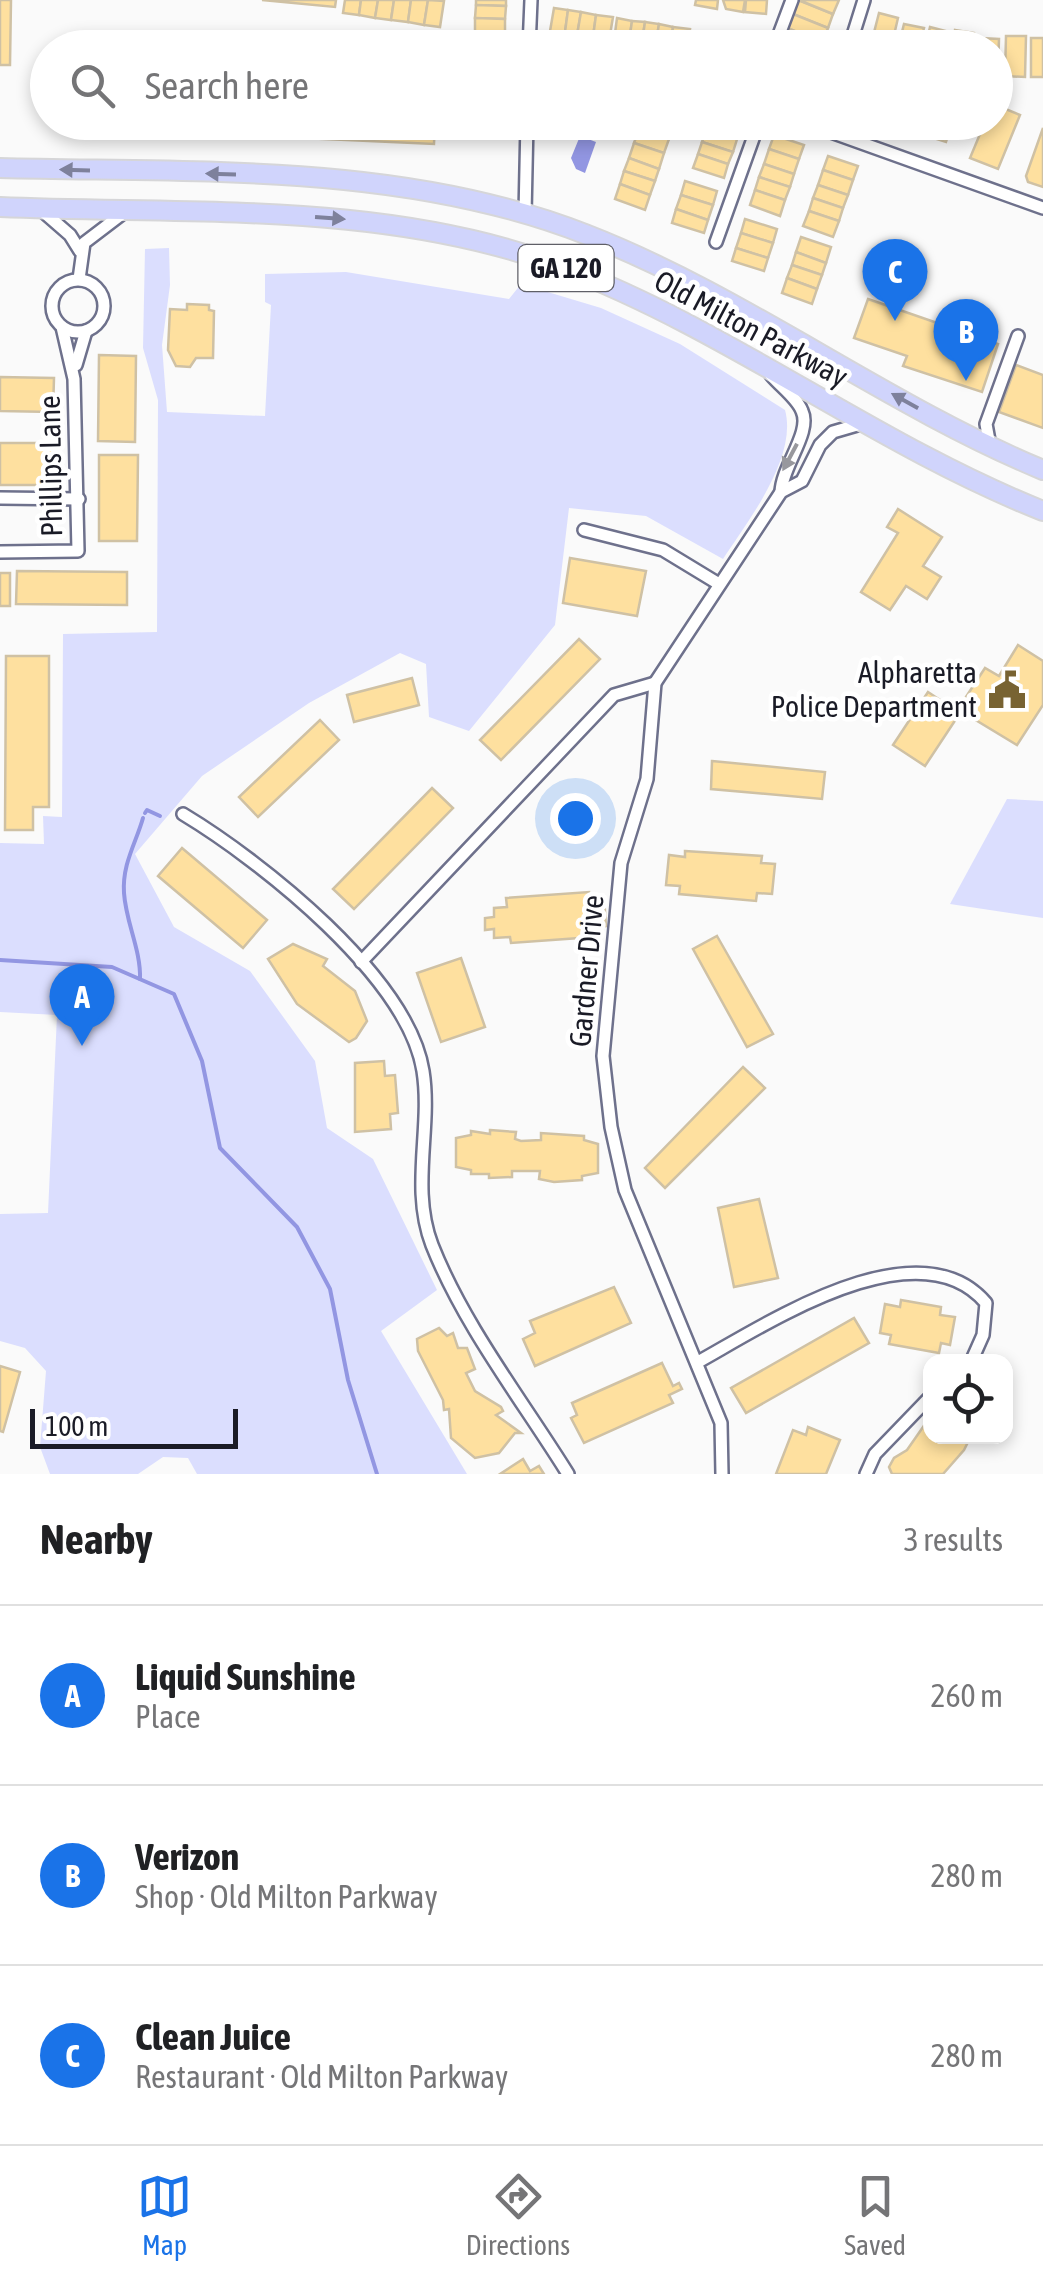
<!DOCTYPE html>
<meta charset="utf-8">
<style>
body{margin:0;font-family:"Asap Condensed",sans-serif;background:#f2f2f2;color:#202124}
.controls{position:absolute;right:30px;bottom:30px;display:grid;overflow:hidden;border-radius:20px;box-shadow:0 5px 15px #0003}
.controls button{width:90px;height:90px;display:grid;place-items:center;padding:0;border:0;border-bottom:2px solid #e0e0e0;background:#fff;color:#202124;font:50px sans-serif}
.scale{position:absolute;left:30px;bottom:25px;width:208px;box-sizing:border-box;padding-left:10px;border:5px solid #1a1b26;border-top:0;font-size:28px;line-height:35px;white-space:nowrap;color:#1a1b26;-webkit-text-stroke:8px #fff;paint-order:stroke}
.you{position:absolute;left:575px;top:818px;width:35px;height:35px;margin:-25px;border:8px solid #fff;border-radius:50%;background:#1a73e8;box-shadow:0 0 0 15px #1a73e833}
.badge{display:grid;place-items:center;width:65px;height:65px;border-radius:50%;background:#1a73e8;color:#fff;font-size:32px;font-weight:700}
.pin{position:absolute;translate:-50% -82px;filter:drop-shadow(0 2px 5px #0008)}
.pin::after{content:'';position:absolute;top:52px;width:35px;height:30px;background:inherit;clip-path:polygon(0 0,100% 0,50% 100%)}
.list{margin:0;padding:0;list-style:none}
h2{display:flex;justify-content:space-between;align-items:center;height:130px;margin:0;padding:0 40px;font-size:42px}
h2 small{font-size:32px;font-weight:400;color:#757577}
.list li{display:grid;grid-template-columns:65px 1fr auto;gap:30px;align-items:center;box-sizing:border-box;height:180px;padding:0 40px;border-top:2px solid #e0e0e0}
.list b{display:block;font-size:38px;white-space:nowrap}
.list p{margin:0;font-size:32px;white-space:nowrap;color:#757577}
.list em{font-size:32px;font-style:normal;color:#757577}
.icon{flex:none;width:55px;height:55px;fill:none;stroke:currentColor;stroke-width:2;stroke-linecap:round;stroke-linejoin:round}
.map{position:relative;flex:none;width:1043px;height:1474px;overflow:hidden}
.search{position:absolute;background:#fff;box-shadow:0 5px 15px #0003;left:30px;right:30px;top:30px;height:110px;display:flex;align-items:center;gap:25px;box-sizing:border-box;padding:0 35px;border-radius:55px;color:#757577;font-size:38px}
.sheet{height:670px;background:#fff}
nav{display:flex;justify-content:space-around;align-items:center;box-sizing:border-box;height:140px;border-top:2px solid #e0e0e0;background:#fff;font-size:28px;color:#757577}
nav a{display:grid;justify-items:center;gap:5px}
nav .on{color:#1a73e8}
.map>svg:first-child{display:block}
.green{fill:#dbdefe}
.water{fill:#9296e2}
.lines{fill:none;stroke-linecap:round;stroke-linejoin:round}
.stream{stroke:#9296e2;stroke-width:4}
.building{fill:#fee09f;stroke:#cfc1a4;stroke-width:2.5}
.minor-casing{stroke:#6e718c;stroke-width:16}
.trunk-casing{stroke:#d6d6d8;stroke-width:22}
.minor{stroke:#fff;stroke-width:11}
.trunk{stroke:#d0d4fc;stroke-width:18}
.oneway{fill:#7e819c}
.oneway2{fill:#98989d}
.labels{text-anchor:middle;stroke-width:9;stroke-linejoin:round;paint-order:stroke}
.shield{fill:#fff;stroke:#5f5f67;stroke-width:2.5}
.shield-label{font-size:28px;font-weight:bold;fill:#1a1b26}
.street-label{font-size:30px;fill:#1a1b26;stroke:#fff}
.poi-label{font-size:30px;fill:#1a1b26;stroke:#fff;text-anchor:end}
</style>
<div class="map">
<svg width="1043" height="1474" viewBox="0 0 1043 1474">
<rect width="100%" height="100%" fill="#fafafa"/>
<!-- green -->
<g class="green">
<path d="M169 248 170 285 162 345 167 412 265 416 271 305 265 302V274L346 272 509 299 521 284 601 308 680 344 785 410C798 457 748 521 723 559L646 516 569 508 555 625 469 731 429 717 426 664 400 653 309 703 202 776 135 854 174 927 250 971 315 1061 327 1128 373 1159 437 1290 381 1331 467 1474H197L188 1458 163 1457 138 1474H50L40 1447 46 1371 25 1348 0 1341V1214L48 1213 57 1015 0 1012V843L44 844 43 816 62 817 63 634 157 632 158 400 143 348 145 249Z"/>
<polygon points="1007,799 1043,801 1043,918 950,904"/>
</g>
<!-- water -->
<polygon class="water" points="580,136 596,142 585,173 576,169 571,158"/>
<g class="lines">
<!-- stream -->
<g class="stream">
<polyline points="145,813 147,810 160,816"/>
<polyline points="0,960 112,967 174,994 202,1061 220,1148 297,1227 330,1289 348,1380 377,1474"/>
<path d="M140 979C141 950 126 923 124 893 122 864 136 843 143 818"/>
</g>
</g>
<!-- building -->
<g class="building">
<polygon points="0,0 11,0 10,65 0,65"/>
<polygon points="262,0 336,0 335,7"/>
<polygon points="345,0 361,0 359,15 343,13"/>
<polygon points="361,0 378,0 375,18 359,15"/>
<polygon points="378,0 394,0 391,20 375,18"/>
<polygon points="394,0 411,0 408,22 391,20"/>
<polygon points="411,0 428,0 424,25 408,22"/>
<polygon points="428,0 444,1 440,27 424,25"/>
<polygon points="476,0 506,0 506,6 476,5"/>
<polygon points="696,0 718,0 717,9 695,5"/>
<polygon points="723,0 745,0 743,12 726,9"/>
<polygon points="746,0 767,0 766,14 745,12"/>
<polygon points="798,0 833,14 828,28 793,14"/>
<polygon points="799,0 839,0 833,14"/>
<polygon points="476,5 506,6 505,19 475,18"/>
<polygon points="554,8 568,10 564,39 549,37"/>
<polygon points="568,10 581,12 576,41 564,39"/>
<polygon points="581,12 596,15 592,44 576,41"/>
<polygon points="879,13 898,18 891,48 870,48"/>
<polygon points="793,14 828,28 822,42 787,28"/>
<polygon points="596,15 613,17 608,47 592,44"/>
<polygon points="475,18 505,19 505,32 475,31"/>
<polygon points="617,18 632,21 628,48 613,48"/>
<polygon points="632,21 645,22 641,48 628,48"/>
<polygon points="645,22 659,24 655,48 641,48"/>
<polygon points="659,24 673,27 670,48 655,48"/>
<polygon points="904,24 924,28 919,48 898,48"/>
<polygon points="673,27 690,29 687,48 670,48"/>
<polygon points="930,27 949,32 945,48 925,48"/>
<polygon points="787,28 822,42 820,48 799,48 782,41"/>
<polygon points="955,30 974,33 972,48 952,48"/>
<polygon points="696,32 707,34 704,48 693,48"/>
<polygon points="707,34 721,36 719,48 704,48"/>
<polygon points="721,36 736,39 734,48 719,48"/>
<polygon points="1006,36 1026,36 1025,77 1005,76"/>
<polygon points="980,38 999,39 998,70 996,48 979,48"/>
<rect x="1031" y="38" width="12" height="39"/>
<polygon points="736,39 755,43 754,48 734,48"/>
<polygon points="996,105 1020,115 998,169 970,158 985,122 996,122"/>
<polygon points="304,122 435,122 434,144 303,138"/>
<polygon points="575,122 608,122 604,134"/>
<polygon points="641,122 672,122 675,123 669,139 639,129"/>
<polygon points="709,122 742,122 743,123 738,136 708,126"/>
<polygon points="883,122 952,122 946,142"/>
<polygon points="708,126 738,136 733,152 702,142"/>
<polygon points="1043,128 1043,187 1028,182 1026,176"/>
<polygon points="639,129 669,139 664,153 634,143"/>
<polygon points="774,135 804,145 799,159 769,149"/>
<polygon points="702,142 733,152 728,164 698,154"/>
<polygon points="634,143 664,153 659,169 629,158"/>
<polygon points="769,149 799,159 794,174 764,164"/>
<polygon points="698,154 728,164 724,178 693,168"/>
<polygon points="828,156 858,166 853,180 823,170"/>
<polygon points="629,158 659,169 655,181 624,171"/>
<polygon points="764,164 794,174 790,187 759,177"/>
<polygon points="823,170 853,180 848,195 818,185"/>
<polygon points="624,171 655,181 650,195 620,184"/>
<polygon points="759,177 790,187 785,200 755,190"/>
<polygon points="685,181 717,191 713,205 681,195"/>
<polygon points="620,184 650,195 645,210 615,199"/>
<polygon points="818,185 848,195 843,208 813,198"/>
<polygon points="755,190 785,200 780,216 750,205"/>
<polygon points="681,195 713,205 708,220 676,209"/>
<polygon points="813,198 843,208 839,221 809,211"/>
<polygon points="676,209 708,220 704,233 672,223"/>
<polygon points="809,211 839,221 833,237 803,226"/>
<polygon points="745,219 777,229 773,243 741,233"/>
<polygon points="741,233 773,243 768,258 736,248"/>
<polygon points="801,237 831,247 826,263 796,252"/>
<polygon points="736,248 768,258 764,271 732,261"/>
<polygon points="796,252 826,263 822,275 792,265"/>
<polygon points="792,265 822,275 817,289 787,278"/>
<polygon points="787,278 817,289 812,304 782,293"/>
<polygon points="868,299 998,344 982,392 903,366 907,356 854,338"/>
<polygon points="187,304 209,305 209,310 214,311 213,358 196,358 190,367 176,366 168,350 170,309 187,310"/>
<polygon points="99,355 136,356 135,442 98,441"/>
<polygon points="1016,365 1043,375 1043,428 999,412"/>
<polygon points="0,377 54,378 53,412 0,411"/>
<rect x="0" y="443" width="57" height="42"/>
<polygon points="99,455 138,455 137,541 99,541"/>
<polygon points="898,509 942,537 923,566 941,577 927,599 906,586 890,610 861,592 898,533 887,527"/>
<polygon points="570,558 646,571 637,616 563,603"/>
<polygon points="17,571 127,572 127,605 16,604"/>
<rect x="0" y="573" width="10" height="33"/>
<polygon points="579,639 600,659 501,760 480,740"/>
<polygon points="1018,645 1043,661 1043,705 1017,745 974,719 977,713 962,703 985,668 999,676"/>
<polygon points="6,656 49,656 49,807 33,807 33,830 5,830"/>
<polygon points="412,678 419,705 354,722 347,695"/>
<polygon points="928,692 960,713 925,766 893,745"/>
<polygon points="320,720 339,740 258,817 239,797"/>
<polygon points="712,761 825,772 822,799 711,789"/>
<polygon points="432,788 453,808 354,909 333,889"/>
<polygon points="182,848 267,920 243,948 158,876"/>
<polygon points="685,851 762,856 761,863 775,864 772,894 757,893 756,901 679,894 680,886 666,885 669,855 685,857"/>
<polygon points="589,892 589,898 604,896 606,926 592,927 593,937 511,943 510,937 494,938 494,929 485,930 485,918 494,917 494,908 507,907 506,898"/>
<polygon points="717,936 773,1034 747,1047 693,949"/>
<polygon points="293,944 327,959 323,966 355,991 367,1021 356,1038 349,1042 297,1004 268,959"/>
<polygon points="461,958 485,1027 441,1042 417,973"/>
<polygon points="384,1061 385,1076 395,1075 398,1113 390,1114 391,1129 355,1132 355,1063"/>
<polygon points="743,1067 765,1088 665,1188 645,1168"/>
<polygon points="490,1130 516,1132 515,1139 521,1141 541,1140 541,1133 584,1136 584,1140 598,1144 598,1173 582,1176 582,1180 554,1182 539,1179 540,1171 512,1171 512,1177 489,1178 489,1174 471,1174 471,1170 456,1167 456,1138 471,1135 471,1131 490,1134"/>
<polygon points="759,1199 778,1278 734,1287 718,1208"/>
<polygon points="614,1287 631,1323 535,1366 523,1339 535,1333 530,1321"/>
<polygon points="901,1300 941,1307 940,1315 955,1317 950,1345 941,1343 939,1353 889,1344 891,1335 880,1333 885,1304 900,1307"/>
<polygon points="854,1318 869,1343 746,1413 731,1388"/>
<polygon points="439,1328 447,1336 453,1333 458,1348 467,1348 475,1369 466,1373 475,1391 501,1407 503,1411 496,1415 521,1433 515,1433 499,1453 475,1458 451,1438 449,1409 444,1410 443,1400 418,1351 417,1339"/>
<polygon points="662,1363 673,1386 679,1383 682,1389 669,1395 673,1403 584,1443 571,1418 577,1415 572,1403"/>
<polygon points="0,1366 20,1372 3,1432 0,1431"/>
<polygon points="930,1417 930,1436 971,1436 964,1450 943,1474 892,1474 889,1467 894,1458 907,1450"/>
<polygon points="808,1427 840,1440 826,1474 776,1474 793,1430 806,1435"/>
<polygon points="523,1459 530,1471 539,1466 544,1474 500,1474"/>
</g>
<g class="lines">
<!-- minor casing -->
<g class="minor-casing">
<g id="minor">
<polyline points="529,48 531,0"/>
<polyline points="774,48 792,0"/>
<polyline points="849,48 864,0"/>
<polyline points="803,122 1043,208"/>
<polyline points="39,208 70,235 80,251"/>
<polyline points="525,214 527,122"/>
<polyline points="716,242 759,122"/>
<polyline points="79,279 84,243 126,211"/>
<circle cx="78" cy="306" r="26"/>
<polyline points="76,365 86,331"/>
<path d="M771 375C780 386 797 398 802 411 812 432 782 466 781 492"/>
<polyline points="990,446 986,424 1018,336"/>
<polyline points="0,498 79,499"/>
<polyline points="584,530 663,550 719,584"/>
<polyline points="0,552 78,551 74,379 62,327"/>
<path d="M183 814C261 861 408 977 423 1071 432 1128 410 1188 432 1245 464 1326 522 1400 568 1474"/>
<polyline points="361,962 614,695 655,683"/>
<path d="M698 1362C765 1325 918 1223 986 1303L983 1335 971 1362"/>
<polyline points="722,1474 721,1423 625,1190 611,1127 603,1056 621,863 647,779 655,683 781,492 802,481 820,445 833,432 864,423"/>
<polyline points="866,1474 875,1454 930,1397"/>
</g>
</g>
<!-- trunk casing -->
<g class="trunk-casing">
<g id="trunk">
<path d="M0 168C194 173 401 162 585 234 745 296 884 404 1043 470"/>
<path d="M0 207C188 215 384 200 563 267 731 331 876 445 1043 511"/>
</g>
</g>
<!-- minor -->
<use href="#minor" class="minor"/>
<!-- trunk -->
<use href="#trunk" class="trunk"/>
</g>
<!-- one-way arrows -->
<defs><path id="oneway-solid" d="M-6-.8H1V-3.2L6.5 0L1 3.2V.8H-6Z" transform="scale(2.5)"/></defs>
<g class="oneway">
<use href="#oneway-solid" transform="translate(75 170) rotate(-178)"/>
<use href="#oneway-solid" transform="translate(221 174) rotate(-178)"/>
<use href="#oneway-solid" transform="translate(330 218) rotate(4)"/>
<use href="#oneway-solid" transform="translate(905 401) rotate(-151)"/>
</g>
<use class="oneway2" href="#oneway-solid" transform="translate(790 457) rotate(118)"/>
<!-- icons -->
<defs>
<g id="civic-bare" transform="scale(3)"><path d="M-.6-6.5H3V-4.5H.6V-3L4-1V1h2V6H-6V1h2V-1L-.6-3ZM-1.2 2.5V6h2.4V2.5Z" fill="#786332" stroke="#fff" stroke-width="2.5" paint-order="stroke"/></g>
</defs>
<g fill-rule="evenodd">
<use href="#civic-bare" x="1007" y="690"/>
</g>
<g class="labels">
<!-- shield labels -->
<rect class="shield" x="518.5" y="245" width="95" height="46" rx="8"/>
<g class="shield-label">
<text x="566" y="278">GA 120</text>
</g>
<!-- street labels -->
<g class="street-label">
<text transform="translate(751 329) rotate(28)" y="10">Old Milton Parkway</text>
<text transform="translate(51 466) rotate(-91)" y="10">Phillips Lane</text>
<text transform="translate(587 971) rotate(-85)" y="10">Gardner Drive</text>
</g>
<!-- poi labels -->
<g class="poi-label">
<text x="977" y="683">Alpharetta<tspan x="977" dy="34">Police Department</tspan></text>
</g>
</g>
</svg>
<div class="controls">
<button><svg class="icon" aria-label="locate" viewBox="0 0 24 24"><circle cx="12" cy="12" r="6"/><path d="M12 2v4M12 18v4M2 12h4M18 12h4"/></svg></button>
</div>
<div class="scale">100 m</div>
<div class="you"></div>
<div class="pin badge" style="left:82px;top:1046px">A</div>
<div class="pin badge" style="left:966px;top:381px">B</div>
<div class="pin badge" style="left:895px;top:321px">C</div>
<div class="search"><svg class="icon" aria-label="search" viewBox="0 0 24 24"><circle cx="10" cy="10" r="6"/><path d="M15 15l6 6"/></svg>Search here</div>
</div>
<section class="sheet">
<h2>Nearby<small>3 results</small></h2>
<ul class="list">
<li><span class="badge">A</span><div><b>Liquid Sunshine</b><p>Place</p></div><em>260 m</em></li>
<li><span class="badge">B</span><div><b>Verizon</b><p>Shop · Old Milton Parkway</p></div><em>280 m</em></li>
<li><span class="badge">C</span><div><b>Clean Juice</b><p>Restaurant · Old Milton Parkway</p></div><em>280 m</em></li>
</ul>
</section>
<nav>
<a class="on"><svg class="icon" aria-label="map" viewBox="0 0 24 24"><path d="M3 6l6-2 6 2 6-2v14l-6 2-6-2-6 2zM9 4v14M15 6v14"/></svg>Map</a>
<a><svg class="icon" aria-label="directions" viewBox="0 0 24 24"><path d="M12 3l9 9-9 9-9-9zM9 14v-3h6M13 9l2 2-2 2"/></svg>Directions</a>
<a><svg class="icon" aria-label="saved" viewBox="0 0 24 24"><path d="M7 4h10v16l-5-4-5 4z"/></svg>Saved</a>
</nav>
